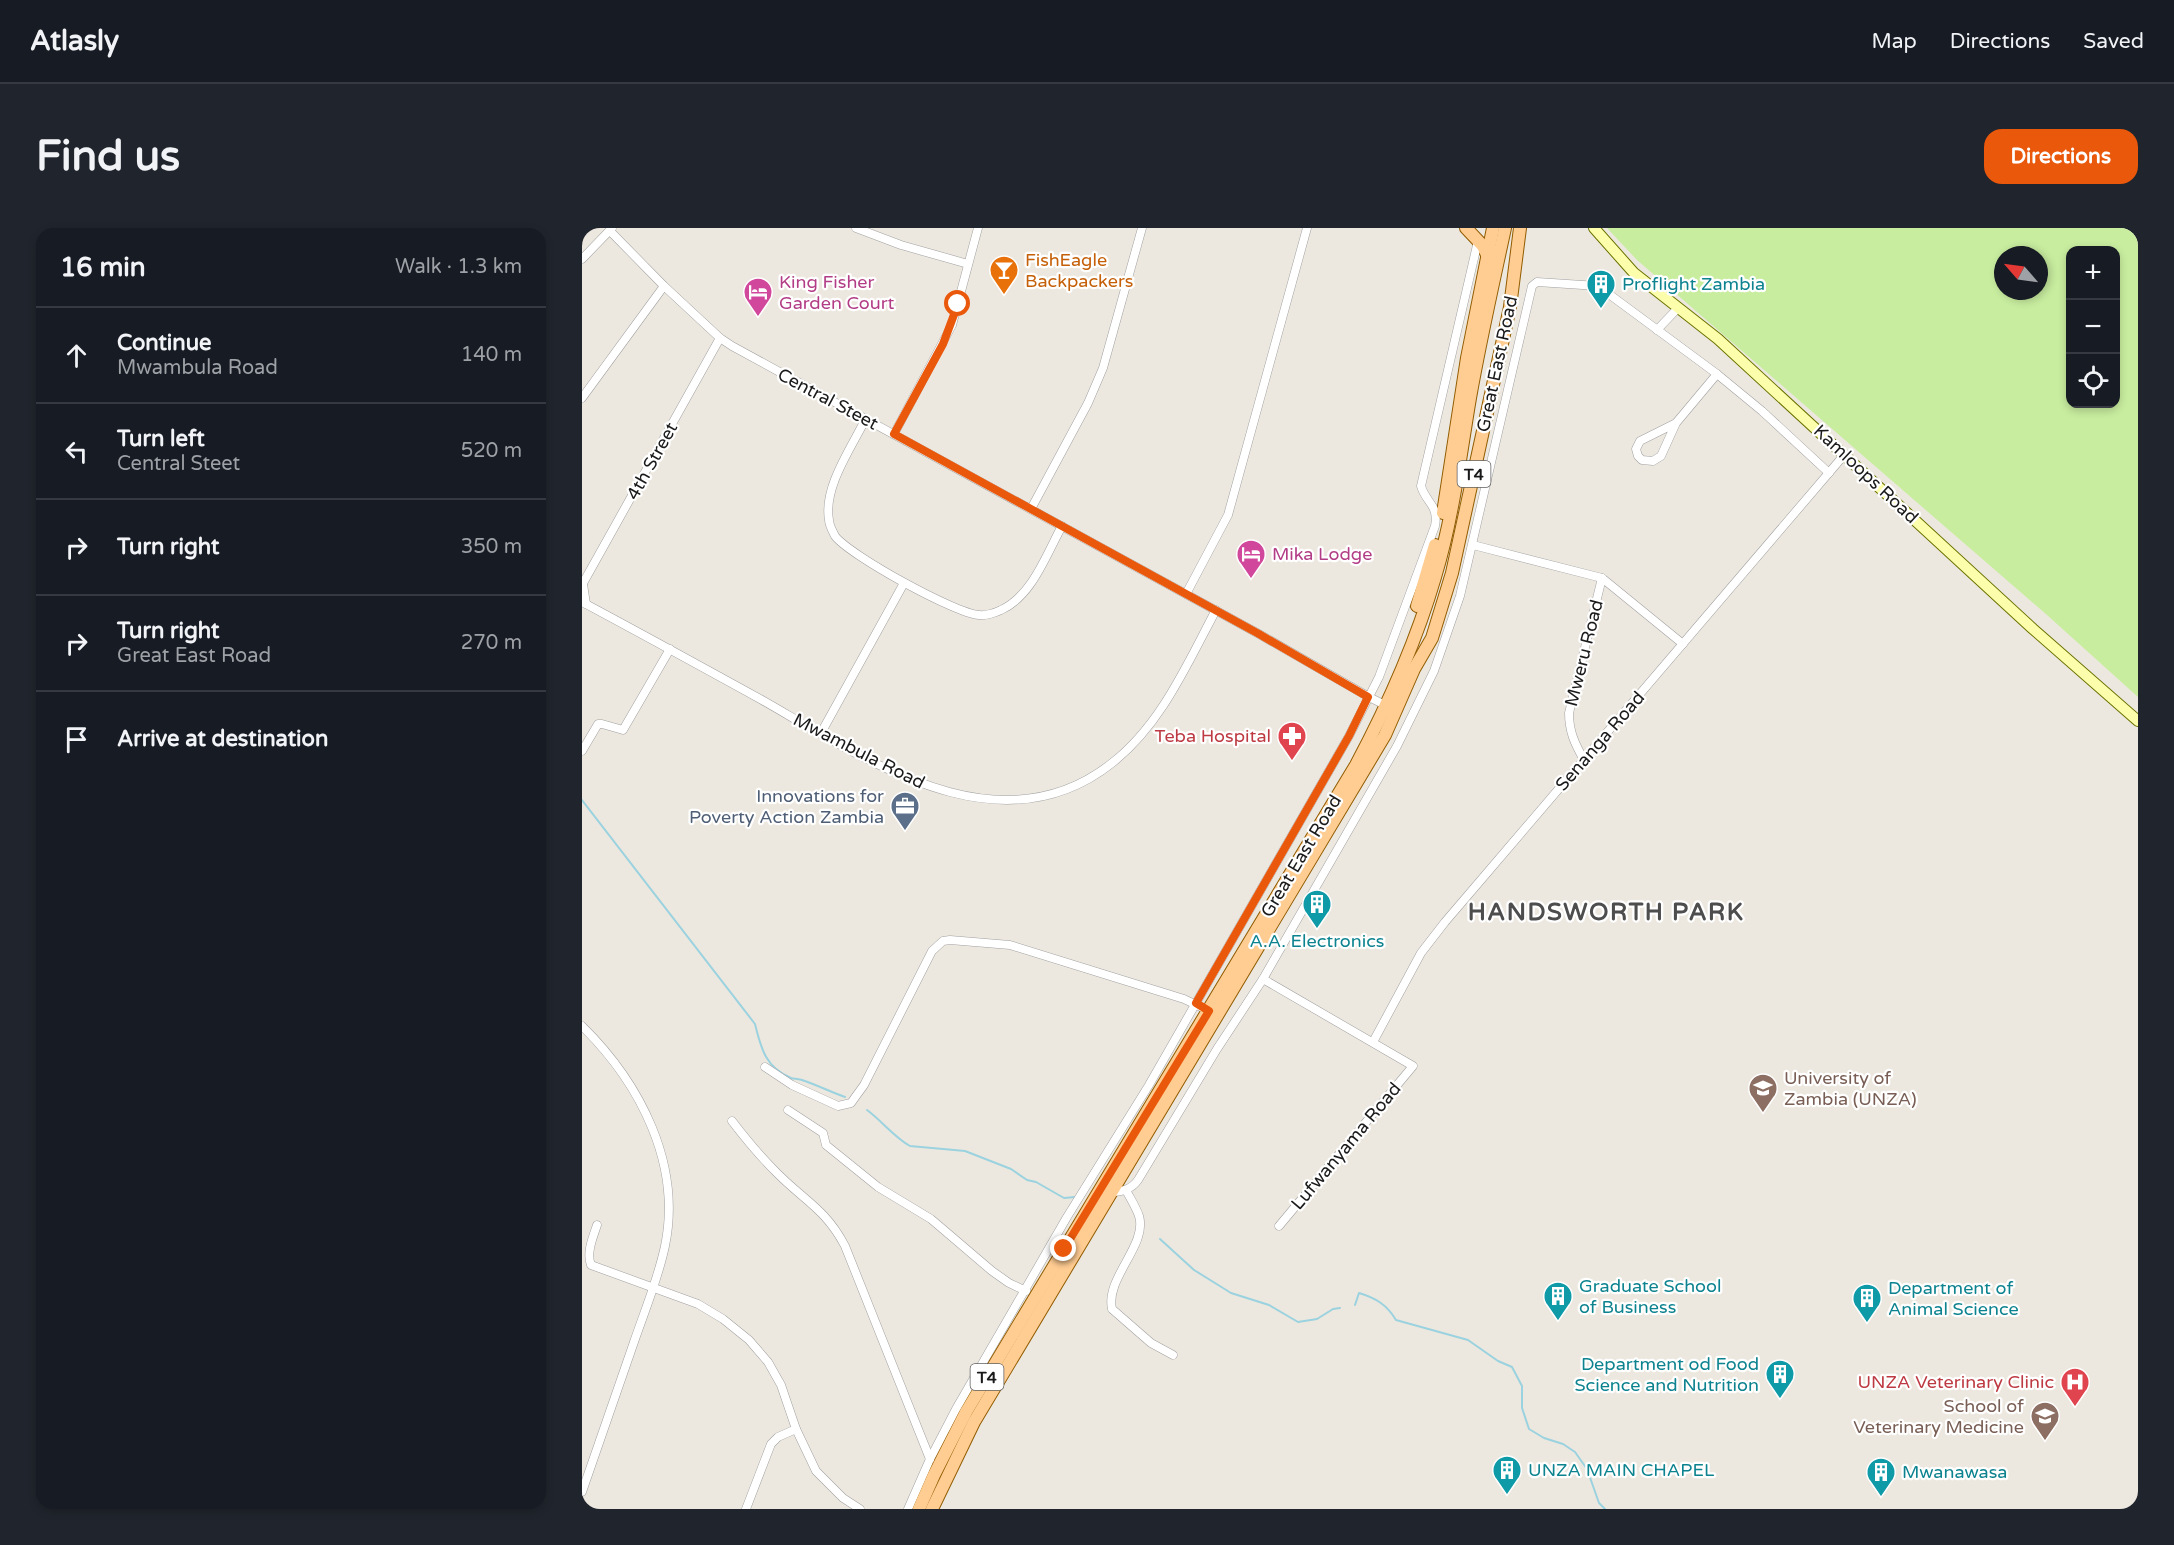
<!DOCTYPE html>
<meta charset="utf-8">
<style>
body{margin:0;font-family:"Varela Round",sans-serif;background:#20242c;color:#f1f3f6}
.controls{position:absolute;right:18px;top:18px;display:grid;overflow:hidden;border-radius:12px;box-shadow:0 3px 9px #0003}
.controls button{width:54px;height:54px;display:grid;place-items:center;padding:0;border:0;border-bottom:2px solid #363941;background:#171b24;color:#f1f3f6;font:30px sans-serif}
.compass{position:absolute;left:1412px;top:18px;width:54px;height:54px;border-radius:50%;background:#171b24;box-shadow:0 3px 9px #0003;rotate:298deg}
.stop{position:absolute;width:18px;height:18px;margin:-14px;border:4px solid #ea580c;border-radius:50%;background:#fff}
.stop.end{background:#ea580c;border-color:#fff;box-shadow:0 2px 6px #0008}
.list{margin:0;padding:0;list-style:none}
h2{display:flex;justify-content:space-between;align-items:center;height:78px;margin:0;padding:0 24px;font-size:26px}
h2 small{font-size:20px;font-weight:400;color:#9ea1a6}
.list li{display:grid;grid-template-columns:39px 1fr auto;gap:18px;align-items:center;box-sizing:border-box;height:96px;padding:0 24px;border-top:2px solid #363941}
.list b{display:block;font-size:22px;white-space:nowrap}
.list p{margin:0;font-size:20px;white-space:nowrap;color:#9ea1a6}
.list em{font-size:20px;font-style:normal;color:#9ea1a6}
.icon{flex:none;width:33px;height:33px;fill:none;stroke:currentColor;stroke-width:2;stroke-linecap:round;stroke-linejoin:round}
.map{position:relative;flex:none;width:1556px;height:1281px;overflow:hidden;border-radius:18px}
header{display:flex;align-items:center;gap:36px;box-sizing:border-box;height:84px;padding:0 30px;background:#171b24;border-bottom:2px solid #363941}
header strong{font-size:28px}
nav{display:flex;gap:33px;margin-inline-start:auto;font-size:21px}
.intro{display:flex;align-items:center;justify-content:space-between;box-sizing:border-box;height:144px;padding:0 36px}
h1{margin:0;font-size:42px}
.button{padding:15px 27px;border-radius:18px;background:#ea580c;color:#fff;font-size:21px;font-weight:700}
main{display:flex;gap:36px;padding:0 36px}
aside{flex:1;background:#171b24;border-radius:18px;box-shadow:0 3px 9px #0003}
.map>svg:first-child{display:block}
.grass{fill:#c8ed9f;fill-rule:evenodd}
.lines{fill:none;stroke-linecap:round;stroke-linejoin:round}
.stream{stroke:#9bd2df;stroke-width:2}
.street-casing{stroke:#a1a1a1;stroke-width:9}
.secondary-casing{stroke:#6a7300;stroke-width:12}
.primary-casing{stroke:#915c00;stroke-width:14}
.street{stroke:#fff;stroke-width:8}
.secondary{stroke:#fdfeac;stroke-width:10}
.primary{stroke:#ffcc92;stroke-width:12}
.route{stroke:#ea580c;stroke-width:8}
.labels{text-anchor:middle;stroke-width:4.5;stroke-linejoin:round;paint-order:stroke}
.shield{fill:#fff;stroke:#5f5f5f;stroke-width:1.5}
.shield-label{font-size:16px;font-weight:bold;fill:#1a1a1a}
.food-label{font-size:18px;fill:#c56008;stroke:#fff;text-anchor:start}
.hotel-label{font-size:18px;fill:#b23c85;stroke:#fff;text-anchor:start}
.culture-label{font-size:18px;fill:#0d838f;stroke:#fff;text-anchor:start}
.street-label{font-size:18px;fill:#1a1a1a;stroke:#fff}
.health-label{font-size:18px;fill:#be3a42;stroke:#fff;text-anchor:end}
.service-label{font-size:18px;fill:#4e5e75;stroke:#fff;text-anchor:end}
.education-label{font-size:18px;fill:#785e54;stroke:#fff;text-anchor:start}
.district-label{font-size:24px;font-weight:bold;letter-spacing:1.5px;fill:#4d4d4d;stroke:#fff}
</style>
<header>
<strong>Atlasly</strong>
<nav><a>Map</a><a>Directions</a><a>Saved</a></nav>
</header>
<div class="intro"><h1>Find us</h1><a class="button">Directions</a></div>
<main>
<aside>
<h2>16 min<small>Walk · 1.3 km</small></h2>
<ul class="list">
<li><svg class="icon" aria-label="ahead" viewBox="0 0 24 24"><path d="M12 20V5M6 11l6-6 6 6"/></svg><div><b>Continue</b><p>Mwambula Road</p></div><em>140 m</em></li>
<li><svg class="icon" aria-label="left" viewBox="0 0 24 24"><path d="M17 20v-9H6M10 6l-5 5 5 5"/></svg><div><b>Turn left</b><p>Central Steet</p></div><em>520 m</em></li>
<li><svg class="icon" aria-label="right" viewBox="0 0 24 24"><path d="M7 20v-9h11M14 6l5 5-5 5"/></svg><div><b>Turn right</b></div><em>350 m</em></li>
<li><svg class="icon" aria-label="right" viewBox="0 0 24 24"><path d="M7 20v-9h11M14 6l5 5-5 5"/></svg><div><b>Turn right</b><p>Great East Road</p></div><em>270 m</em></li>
<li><svg class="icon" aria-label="arrive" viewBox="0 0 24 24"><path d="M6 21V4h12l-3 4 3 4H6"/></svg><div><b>Arrive at destination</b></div></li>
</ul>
</aside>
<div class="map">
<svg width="1556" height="1281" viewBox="0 0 1556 1281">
<rect width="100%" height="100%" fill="#ede8df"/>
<!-- grass -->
<path class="grass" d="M1025 0H1556V469L1465 387 1055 32ZM1488 22H1534V176H1488ZM1421 27H1457V63H1421Z"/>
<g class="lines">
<!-- stream -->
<g class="stream">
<path d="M0 572 173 796C179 820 183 839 209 850 213 851 218 851 223 853 237 858 249 864 263 869"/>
<path d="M285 882C300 893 312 909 328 918L383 923 429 941 445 952 454 954 482 970 493 969"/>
<polyline points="578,1011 612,1042 649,1065 687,1077 716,1094 735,1091 751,1081 758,1080"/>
<path d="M773 1077 777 1065C794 1070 805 1077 814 1092L886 1112 916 1133 930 1139 940 1158V1180L947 1201 962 1210 981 1216 993 1224 1005 1241 1017 1275 1023 1281"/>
</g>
<!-- street casing -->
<g class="street-casing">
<g id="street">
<polyline points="274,0 319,17 386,36"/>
<polyline points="28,3 82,58 138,110 150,118 677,406 787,469 805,478"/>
<polyline points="0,31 30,0"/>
<polyline points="1075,102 1096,80"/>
<polyline points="0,170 82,58"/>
<path d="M284 190C270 219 241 259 247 292 247 297 251 304 253 308 267 327 374 386 397 387 403 388 413 385 419 382 450 368 464 327 480 298"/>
<polyline points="1094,195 1079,228 1071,233 1060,232 1056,228 1054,221 1058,213 1094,195 1135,146"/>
<polyline points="312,206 370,97 396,0"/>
<polyline points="449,281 506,175 521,140 560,0"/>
<polyline points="891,317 1020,350 1101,416"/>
<polyline points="1,356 4,376"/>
<polyline points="0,357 138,110"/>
<polyline points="604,366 646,287 725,0"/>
<path d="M0 374C60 406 120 439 180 472 282 530 417 625 530 535 579 497 605 436 634 382"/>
<polyline points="239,505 322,355"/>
<polyline points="0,523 16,496 20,496 41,502 88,421"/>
<path d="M1002 532C993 516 987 504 987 485L1020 350"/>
<polyline points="681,751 831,838 697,998"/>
<path d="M0 798C58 855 100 936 83 1018 76 1051 63 1082 52 1114 35 1164 17 1214 0 1264"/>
<polyline points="791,814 839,725 863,694 1263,226"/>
<polyline points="183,839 210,857 256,878 269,875 282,857 350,723 361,713 368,712 428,717 602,771 627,783"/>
<polyline points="206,882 241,905 244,917 296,959 349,991 410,1043 427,1055 444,1063"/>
<path d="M150 893C163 910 177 927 193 943 221 972 243 980 263 1018L348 1231"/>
<path d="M544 962C548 970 554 979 557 988 566 1017 523 1050 530 1081L569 1115 591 1127"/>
<path d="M529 965C540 963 549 962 556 952L635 821 681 751 815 518 852 443 878 368 950 58 955 54 1016 58 1135 146 1180 183 1247 245"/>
<path d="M15 997C11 1009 4 1025 9 1037L116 1076 141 1091 167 1112 186 1134 199 1157 214 1201 234 1243 261 1270 278 1281"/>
<polyline points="164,1281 189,1216 196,1209 214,1201"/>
<path d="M326 1281 348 1231 374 1181 485 989 567 857 767 508 797 449 853 298C857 277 844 275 839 258L896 13"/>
</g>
</g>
<!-- secondary casing -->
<g class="secondary-casing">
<polyline id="secondary" points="1012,0 1052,45 1136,111 1451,401 1556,493"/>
</g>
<!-- primary casing -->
<g class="primary-casing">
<g id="primary">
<polyline points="884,0 901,18 906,29"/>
<polyline points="861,285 885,130 911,0"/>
<polyline points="835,378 853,317"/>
<path d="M337 1281 352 1247 384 1184 774 537C806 477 834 414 853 349 871 290 878 229 888 170 898 113 911 56 923 0"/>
<polyline points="350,1281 392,1194 803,507 832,441 850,410 870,345 928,79 938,0"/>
</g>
</g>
<!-- street -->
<use href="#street" class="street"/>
<!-- secondary -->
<use href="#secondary" class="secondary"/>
<!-- primary -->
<use href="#primary" class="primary"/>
</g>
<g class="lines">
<!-- route -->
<polyline class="route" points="376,76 361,116 312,206 677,406 786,469 767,508 614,775 627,783 482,1021"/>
</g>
<!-- icons -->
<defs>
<g id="bar-pin" transform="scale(1.5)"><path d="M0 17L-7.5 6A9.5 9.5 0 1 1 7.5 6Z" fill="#e8710a" stroke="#fff"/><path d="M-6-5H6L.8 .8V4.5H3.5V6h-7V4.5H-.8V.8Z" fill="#fff"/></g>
<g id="building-pin" transform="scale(1.5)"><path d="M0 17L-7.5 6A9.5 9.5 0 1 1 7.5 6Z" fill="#0f9aa8" stroke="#fff"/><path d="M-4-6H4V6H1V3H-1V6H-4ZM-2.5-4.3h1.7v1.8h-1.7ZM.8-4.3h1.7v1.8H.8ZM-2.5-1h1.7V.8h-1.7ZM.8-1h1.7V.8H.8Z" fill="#fff"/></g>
<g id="hotel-pin" transform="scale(1.5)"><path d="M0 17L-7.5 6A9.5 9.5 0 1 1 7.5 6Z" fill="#d1479c" stroke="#fff"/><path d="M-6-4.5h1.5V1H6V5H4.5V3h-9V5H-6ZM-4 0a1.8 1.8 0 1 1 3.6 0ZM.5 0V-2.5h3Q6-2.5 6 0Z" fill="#fff"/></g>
<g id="pharmacy-pin" transform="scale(1.5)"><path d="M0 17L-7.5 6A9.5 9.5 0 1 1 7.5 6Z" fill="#e0444e" stroke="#fff"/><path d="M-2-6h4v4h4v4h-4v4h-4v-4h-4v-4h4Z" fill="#fff"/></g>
<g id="office-pin" transform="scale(1.5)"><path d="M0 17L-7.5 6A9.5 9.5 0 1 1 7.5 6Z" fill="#5c6f8a" stroke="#fff"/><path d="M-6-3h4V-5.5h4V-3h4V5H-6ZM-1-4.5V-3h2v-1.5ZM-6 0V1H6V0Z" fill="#fff"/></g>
<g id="university-pin" transform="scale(1.5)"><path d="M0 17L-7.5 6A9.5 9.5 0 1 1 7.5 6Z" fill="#8d6e63" stroke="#fff"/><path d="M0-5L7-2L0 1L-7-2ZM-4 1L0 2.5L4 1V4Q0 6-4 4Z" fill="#fff"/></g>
<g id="hospital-pin" transform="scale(1.5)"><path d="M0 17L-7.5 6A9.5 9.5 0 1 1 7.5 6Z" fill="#e0444e" stroke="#fff"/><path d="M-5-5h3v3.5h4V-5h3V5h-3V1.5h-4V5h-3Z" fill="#fff"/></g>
</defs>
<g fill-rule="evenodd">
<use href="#bar-pin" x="422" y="42"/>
<use href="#building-pin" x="1019" y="56"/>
<use href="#hotel-pin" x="176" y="64"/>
<use href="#hotel-pin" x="669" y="326"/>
<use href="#pharmacy-pin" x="710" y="508"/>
<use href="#office-pin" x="323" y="578"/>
<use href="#building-pin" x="735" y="676"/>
<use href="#university-pin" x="1181" y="860"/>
<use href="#building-pin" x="976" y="1068"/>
<use href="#building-pin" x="1285" y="1070"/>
<use href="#building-pin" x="1198" y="1146"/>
<use href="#hospital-pin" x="1493" y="1154"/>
<use href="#university-pin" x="1463" y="1188"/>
<use href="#building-pin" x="925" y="1242"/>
<use href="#building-pin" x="1299" y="1244"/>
</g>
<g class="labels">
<!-- shield labels -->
<g class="shield">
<rect x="875.5" y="233" width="33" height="26" rx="4.5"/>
<rect x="388.5" y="1136" width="33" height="26" rx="4.5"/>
</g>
<g class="shield-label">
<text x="892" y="252">T4</text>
<text x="405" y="1155">T4</text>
</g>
<!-- food labels -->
<g class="food-label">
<text x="443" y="38">FishEagle<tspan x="443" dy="21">Backpackers</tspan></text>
</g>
<!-- hotel labels -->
<g class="hotel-label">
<text x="197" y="60">King Fisher<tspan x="197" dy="21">Garden Court</tspan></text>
<text x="690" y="332">Mika Lodge</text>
</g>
<!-- culture labels -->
<g class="culture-label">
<text x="1040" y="62">Proflight Zambia</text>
<text x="735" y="719" text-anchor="middle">A.A. Electronics</text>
<text x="997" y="1064">Graduate School<tspan x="997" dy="21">of Business</tspan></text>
<text x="1306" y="1066">Department of<tspan x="1306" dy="21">Animal Science</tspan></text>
<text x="1177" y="1142" text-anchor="end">Department od Food<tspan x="1177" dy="21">Science and Nutrition</tspan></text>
<text x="946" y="1248">UNZA MAIN CHAPEL</text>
<text x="1320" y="1250">Mwanawasa</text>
</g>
<!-- street labels -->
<g class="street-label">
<text transform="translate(915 136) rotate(-78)" y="6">Great East Road</text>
<text transform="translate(246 171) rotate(28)" y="6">Central Steet</text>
<text transform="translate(70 233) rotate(-61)" y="6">4th Street</text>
<text transform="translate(1284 246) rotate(43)" y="6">Kamloops Road</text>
<text transform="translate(1002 425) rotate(-76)" y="6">Mweru Road</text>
<text transform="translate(1018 513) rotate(-49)" y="6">Senanga Road</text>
<text transform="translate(277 523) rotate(27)" y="6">Mwambula Road</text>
<text transform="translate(719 628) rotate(-59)" y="6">Great East Road</text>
<text transform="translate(764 918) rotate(-50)" y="6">Lufwanyama Road</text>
</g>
<!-- health labels -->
<g class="health-label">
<text x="689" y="514">Teba Hospital</text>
<text x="1472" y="1160">UNZA Veterinary Clinic</text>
</g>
<!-- service labels -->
<g class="service-label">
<text x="302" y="574">Innovations for<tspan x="302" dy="21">Poverty Action Zambia</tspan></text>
</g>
<!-- education labels -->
<g class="education-label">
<text x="1202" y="856">University of<tspan x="1202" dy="21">Zambia (UNZA)</tspan></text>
<text x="1442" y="1184" text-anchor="end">School of<tspan x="1442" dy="21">Veterinary Medicine</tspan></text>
</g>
<!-- district labels -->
<g class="district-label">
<text x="1024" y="692">HANDSWORTH PARK</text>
</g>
</g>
</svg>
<div class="controls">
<button>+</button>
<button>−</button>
<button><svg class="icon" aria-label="locate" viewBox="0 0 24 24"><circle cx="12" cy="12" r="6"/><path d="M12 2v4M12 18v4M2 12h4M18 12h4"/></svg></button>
</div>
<svg class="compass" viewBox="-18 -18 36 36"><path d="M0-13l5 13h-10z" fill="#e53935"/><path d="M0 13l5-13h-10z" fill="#9ea1a6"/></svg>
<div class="stop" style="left:376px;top:76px"></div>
<div class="stop end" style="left:482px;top:1021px"></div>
</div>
</main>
